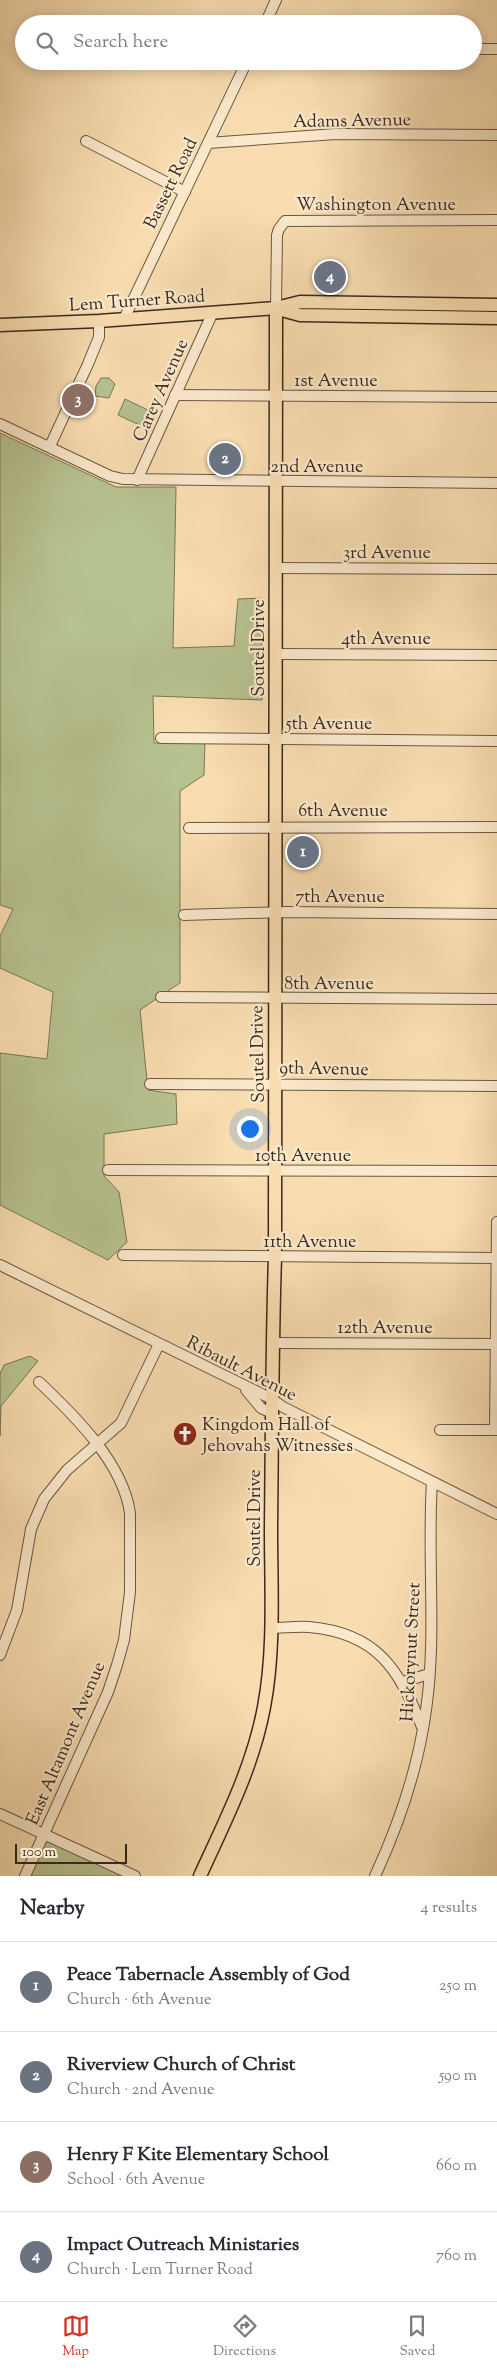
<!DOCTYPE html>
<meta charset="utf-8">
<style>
body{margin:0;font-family:"Sorts Mill Goudy",serif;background:#f7f7f7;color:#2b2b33}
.scale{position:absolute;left:15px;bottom:12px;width:112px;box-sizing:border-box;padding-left:5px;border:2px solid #3b2a1e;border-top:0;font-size:14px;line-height:18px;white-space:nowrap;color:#3b2a1e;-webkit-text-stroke:4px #fbe9cc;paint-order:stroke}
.you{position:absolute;left:249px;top:1128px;width:18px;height:18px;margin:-12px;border:4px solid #fff;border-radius:50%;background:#1a73e8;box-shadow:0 0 0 8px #1a73e833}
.badge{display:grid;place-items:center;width:32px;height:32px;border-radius:50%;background:#d93025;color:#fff;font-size:16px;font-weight:700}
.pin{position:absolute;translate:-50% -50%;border:2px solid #fff;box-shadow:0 1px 5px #0006}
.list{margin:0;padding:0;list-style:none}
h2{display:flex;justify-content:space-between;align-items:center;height:65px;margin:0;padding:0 20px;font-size:21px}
h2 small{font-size:16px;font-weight:400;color:#7c7c81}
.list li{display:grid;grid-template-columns:32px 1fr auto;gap:15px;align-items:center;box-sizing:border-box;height:90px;padding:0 20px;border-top:1px solid #e1e1e2}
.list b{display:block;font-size:19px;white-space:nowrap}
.list p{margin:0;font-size:16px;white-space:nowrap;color:#7c7c81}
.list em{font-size:16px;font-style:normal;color:#7c7c81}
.icon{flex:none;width:28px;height:28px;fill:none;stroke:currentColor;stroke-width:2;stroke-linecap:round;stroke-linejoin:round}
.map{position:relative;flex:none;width:497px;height:1876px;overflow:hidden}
.search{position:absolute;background:#fff;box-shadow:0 2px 12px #0003;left:15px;right:15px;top:15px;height:55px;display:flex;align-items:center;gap:12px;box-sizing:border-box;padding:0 18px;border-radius:28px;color:#7c7c81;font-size:19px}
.sheet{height:425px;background:#fff}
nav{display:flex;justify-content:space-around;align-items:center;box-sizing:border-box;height:70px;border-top:1px solid #e1e1e2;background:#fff;font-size:14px;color:#7c7c81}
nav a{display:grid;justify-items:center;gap:2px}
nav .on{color:#d93025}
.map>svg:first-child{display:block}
.green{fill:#b7c291;stroke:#797658}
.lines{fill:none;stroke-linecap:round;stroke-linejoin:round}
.minor-casing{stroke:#6a5743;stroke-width:12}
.major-casing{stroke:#3b2a1e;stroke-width:15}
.minor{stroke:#fbe9cc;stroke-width:10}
.major{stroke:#f9ddb1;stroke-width:12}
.labels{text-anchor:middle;stroke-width:4.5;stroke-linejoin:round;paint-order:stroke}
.street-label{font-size:18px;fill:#3b2a1e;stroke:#fbe9cc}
.poi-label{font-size:18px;fill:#3b2a1e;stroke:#fbe9cc;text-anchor:start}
</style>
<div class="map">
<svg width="497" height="1876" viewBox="0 0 497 1876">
<rect width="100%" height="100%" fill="#f9ddb1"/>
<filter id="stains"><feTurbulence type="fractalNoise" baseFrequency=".004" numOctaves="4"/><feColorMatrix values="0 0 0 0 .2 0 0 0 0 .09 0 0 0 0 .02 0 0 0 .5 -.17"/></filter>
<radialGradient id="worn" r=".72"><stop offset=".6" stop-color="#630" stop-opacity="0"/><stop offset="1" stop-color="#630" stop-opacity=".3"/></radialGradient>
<!-- green -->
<g class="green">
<polygon points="101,378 109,378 115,384 109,398 95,396 96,386"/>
<polygon points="125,399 154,413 146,428 118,415"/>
<polygon points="0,433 116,487 176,487 173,648 234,646 238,599 262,598 262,700 153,696 154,743 205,742 204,775 180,791 180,983 140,1010 148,1090 176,1094 177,1124 104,1134 104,1176 119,1192 127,1242 108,1260 0,1205 0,1053 47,1059 53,992 0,968 0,936 13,909 0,905"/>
<polygon points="30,1356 38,1361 1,1406 0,1436 0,1374 4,1365"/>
<polygon points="46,1840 124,1876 29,1876"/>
</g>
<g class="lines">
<!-- minor casing -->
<g class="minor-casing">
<g id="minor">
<polyline points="265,24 276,0"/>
<polyline points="473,49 497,49"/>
<polyline points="86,141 185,192"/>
<polyline points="208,143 336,134 497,135"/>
<polyline points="276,308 277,235 279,229 285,221 497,220"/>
<polyline points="124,319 247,61"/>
<polyline points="175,395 497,397"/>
<polyline points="0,424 110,476 123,479 497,483"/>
<polyline points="50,446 88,364 99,337 99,321"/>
<polyline points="137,480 213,312"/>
<polyline points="276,568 497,569"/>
<polyline points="276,654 497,655"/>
<polyline points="161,738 497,741"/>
<polyline points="189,828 497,827"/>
<polyline points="184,915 285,912 497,914"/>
<polyline points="161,997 497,999"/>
<polyline points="150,1084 497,1086"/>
<polyline points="108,1170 497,1171"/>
<polyline points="123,1255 497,1258"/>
<polyline points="0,1265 272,1399 283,1407 497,1514"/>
<polyline points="272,1343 497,1344"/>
<polyline points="246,1390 261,1408 272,1413"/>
<polyline points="440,1430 497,1430"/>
<polyline points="495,1430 497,1222"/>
<path d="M271 1628C283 1628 297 1626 309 1627 377 1633 399 1669 422 1727"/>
<polyline points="0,1655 17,1610 31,1529 44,1499 67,1470 121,1423 159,1344"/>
<polyline points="403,1682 429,1674"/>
<polyline points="0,1814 135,1876"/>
<path d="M25 1876 108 1692 117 1665 124 1640 130 1592V1513C123 1463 75 1416 39 1382"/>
<path d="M375 1876C400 1822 418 1769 426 1710 437 1635 427 1557 432 1482"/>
</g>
</g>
<!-- major casing -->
<g class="major-casing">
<g id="major">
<polyline points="278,309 300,315 497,318"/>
<polyline points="0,325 99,321 276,308 300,302 497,305"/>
<path d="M200 1876C225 1821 253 1767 264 1707 275 1649 271 1588 271 1529 272 1438 272 1348 275 1257L276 308"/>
</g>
</g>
<!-- minor -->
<use href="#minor" class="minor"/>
<!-- major -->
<use href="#major" class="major"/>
</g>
<!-- icons -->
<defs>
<g id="church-disc" transform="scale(1.25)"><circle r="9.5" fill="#8f2418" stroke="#fbe9cc"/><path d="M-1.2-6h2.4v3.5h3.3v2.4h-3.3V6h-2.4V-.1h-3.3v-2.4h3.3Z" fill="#fff"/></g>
</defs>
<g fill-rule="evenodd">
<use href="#church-disc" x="185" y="1434"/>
</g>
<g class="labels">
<!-- street labels -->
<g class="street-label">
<text transform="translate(352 120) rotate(-1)" y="6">Adams Avenue</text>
<text transform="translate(170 183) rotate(-64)" y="6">Bassett Road</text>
<text x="376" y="210">Washington Avenue</text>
<text transform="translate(137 300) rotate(-4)" y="6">Lem Turner Road</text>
<text x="336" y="386">1st Avenue</text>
<text transform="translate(160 390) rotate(-66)" y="6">Carey Avenue</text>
<text x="317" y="472">2nd Avenue</text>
<text x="387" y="558">3rd Avenue</text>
<text x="386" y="644">4th Avenue</text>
<text transform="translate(258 648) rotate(-90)" y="6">Soutel Drive</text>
<text x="329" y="729">5th Avenue</text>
<text x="343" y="816">6th Avenue</text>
<text x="340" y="902">7th Avenue</text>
<text x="329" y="989">8th Avenue</text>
<text transform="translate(257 1054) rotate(-91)" y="6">Soutel Drive</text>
<text transform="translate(324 1068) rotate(1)" y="6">9th Avenue</text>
<text x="303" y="1161">10th Avenue</text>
<text x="310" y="1247">11th Avenue</text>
<text x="385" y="1333">12th Avenue</text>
<text transform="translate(242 1368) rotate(27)" y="6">Ribault Avenue</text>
<text transform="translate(254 1518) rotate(-90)" y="6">Soutel Drive</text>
<text transform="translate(410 1652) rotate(-87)" y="6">Hickorynut Street</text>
<text transform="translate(65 1743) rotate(-67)" y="6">East Altamont Avenue</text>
</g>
<!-- poi labels -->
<g class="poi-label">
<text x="202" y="1430">Kingdom Hall of<tspan x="202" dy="21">Jehovahs Witnesses</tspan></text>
</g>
</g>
<rect width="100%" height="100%" filter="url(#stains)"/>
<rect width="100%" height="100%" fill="url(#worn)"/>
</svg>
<div class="scale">100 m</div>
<div class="you"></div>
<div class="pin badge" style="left:303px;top:852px;background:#6b7280">1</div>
<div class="pin badge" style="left:225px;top:459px;background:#6b7280">2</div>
<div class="pin badge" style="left:78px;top:400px;background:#8d6e63">3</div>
<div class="pin badge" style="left:330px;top:277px;background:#6b7280">4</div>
<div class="search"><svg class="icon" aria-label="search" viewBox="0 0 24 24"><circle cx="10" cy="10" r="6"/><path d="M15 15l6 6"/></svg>Search here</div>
</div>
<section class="sheet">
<h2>Nearby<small>4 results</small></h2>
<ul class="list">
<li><span class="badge" style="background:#6b7280">1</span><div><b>Peace Tabernacle Assembly of God</b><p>Church · 6th Avenue</p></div><em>250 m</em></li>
<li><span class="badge" style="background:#6b7280">2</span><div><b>Riverview Church of Christ</b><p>Church · 2nd Avenue</p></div><em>590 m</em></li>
<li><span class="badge" style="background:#8d6e63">3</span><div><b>Henry F Kite Elementary School</b><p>School · 6th Avenue</p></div><em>660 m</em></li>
<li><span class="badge" style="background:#6b7280">4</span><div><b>Impact Outreach Ministaries</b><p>Church · Lem Turner Road</p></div><em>760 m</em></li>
</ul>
</section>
<nav>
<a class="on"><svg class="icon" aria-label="map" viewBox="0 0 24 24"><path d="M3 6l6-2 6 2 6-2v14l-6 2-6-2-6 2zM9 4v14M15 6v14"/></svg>Map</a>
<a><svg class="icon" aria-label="directions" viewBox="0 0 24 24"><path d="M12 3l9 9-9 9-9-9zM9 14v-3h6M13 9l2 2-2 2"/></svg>Directions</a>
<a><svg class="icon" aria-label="saved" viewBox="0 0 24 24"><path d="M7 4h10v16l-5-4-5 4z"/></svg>Saved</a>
</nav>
